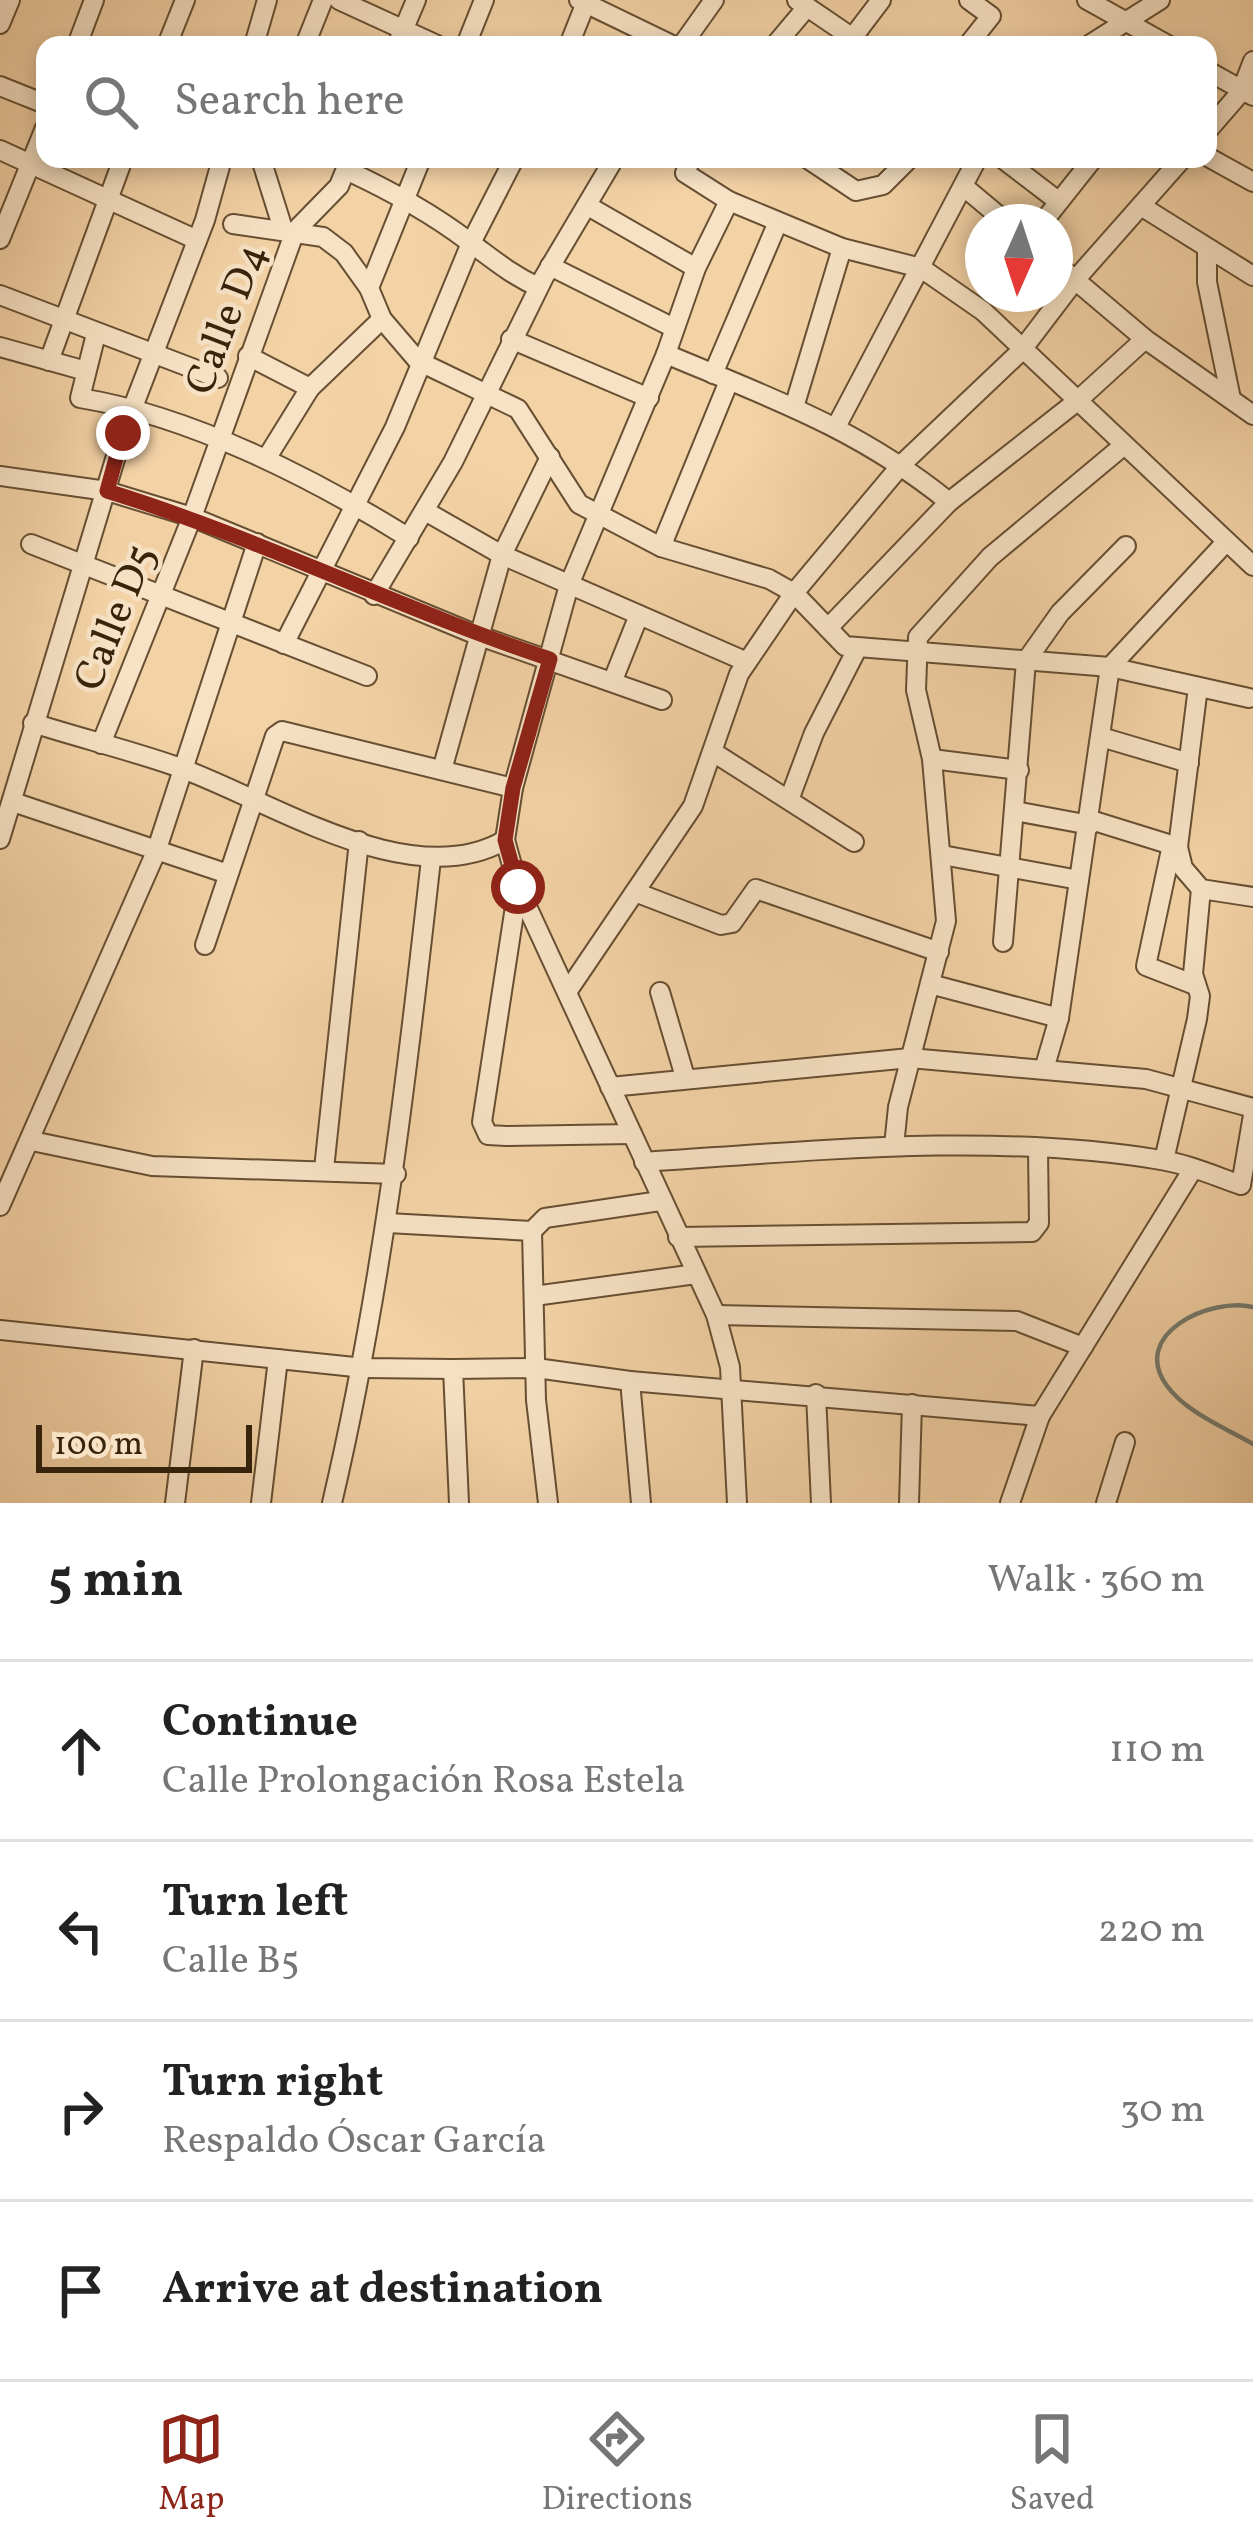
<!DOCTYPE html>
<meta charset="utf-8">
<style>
body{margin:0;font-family:Vollkorn,serif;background:#f2f2f2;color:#222}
.compass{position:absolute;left:965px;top:204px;width:108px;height:108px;border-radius:50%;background:#fff;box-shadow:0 6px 18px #0003;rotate:183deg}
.scale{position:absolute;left:36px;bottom:30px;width:216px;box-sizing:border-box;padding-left:12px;border:6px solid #38230b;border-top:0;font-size:33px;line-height:42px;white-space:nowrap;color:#38230b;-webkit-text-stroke:9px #f7e2c5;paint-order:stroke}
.stop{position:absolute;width:36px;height:36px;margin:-27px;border:9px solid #8f2418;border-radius:50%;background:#fff}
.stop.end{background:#8f2418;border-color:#fff;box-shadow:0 3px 12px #0008}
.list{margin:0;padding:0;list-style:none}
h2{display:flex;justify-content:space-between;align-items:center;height:156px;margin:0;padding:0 48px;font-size:51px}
h2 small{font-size:39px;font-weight:400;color:#767676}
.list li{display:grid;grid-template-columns:78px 1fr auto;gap:36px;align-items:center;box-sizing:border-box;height:180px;padding:0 48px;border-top:3px solid #e0e0e0}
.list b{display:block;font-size:45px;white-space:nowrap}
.list p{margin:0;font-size:39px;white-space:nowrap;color:#767676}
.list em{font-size:39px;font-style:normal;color:#767676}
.icon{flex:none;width:66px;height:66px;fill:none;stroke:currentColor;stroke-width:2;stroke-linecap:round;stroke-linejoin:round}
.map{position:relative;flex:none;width:1253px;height:1503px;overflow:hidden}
.search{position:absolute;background:#fff;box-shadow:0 6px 18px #0003;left:36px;right:36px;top:36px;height:132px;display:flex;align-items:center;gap:30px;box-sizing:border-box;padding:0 42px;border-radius:24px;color:#767676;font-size:45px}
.sheet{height:876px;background:#fff}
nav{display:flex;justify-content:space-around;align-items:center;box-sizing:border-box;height:168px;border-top:3px solid #e0e0e0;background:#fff;font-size:33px;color:#767676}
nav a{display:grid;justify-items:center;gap:6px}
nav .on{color:#8f2418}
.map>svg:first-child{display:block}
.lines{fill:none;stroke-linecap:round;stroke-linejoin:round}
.stream{stroke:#757b6f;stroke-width:4.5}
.minor-casing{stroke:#674f32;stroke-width:22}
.minor{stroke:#f7e2c5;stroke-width:18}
.route{stroke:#8f2418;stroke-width:15}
.labels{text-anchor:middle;stroke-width:9;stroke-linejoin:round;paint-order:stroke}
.street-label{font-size:42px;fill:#38230b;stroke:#f7e2c5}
</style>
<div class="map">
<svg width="1253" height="1503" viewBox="0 0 1253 1503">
<rect width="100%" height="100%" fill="#f3d2a6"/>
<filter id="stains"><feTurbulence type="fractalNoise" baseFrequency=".00167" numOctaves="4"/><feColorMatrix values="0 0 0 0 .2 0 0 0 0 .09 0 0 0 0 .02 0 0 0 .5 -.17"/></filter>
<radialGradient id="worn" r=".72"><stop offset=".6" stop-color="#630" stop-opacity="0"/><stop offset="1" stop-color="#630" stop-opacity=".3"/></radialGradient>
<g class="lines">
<!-- stream -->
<path class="stream" d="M1253 1307C1210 1297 1129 1334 1167 1386 1186 1412 1225 1428 1253 1444"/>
<!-- minor casing -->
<g class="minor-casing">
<g id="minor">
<polyline points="339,0 437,45"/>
<polyline points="579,0 672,45"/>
<polyline points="797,0 863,45"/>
<polyline points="1087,0 1168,45"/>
<polyline points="0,24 10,0"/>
<polyline points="853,37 881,0"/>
<polyline points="77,45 94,0"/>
<polyline points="167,45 185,0"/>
<polyline points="254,45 267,0"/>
<polyline points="305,45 323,0"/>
<polyline points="397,45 416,0"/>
<polyline points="466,45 484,0"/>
<polyline points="569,45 587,0"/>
<polyline points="682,45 714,0"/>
<polyline points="775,45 807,7"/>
<polyline points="968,45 991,16 969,0"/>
<polyline points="1089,45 1160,0"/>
<polyline points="1208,71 1253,96"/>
<polyline points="0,86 45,104"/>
<polyline points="1208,130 1241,92 1253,61"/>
<polyline points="0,150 197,240"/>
<polyline points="1208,157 1253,182"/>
<polyline points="261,159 283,229"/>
<polyline points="691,159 685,173 729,201 842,248 921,268 983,311 1253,566"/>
<polyline points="808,159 856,191 883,185 909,159"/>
<polyline points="1003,159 1058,201"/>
<path d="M346 170C389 190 430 212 468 241 493 259 510 274 538 287"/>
<polyline points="963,186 1006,222"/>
<polyline points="729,201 696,268 666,354 569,585 513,788 505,840 518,887 716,1315 730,1367 737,1503"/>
<polyline points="588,206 696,268"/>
<polyline points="1141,206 1253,276"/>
<polyline points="1043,222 1093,159"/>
<polyline points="233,224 323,237 344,253 369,288 382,319 418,361 518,409 579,504 661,547 769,579 794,593 845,646 1110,667 1249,698"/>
<polyline points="0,239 45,128"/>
<polyline points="1207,251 1207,282 1231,399"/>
<polyline points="1055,263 1145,339 1253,415"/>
<polyline points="550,266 674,328"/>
<polyline points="369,288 421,159"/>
<polyline points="0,295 218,378"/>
<path d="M96 334 80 398C191 416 313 478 409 538"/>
<polyline points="511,339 649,398"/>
<polyline points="0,347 86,371"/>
<path d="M666 354C771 398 859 429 949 502"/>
<polyline points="248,356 310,388"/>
<polyline points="49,361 123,159"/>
<polyline points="713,374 778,222"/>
<polyline points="795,404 842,248"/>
<polyline points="837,425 977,159"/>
<polyline points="266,459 310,388 382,319"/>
<polyline points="0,476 107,491 192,517 477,635 662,700"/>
<polyline points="425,511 502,555 747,662"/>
<polyline points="31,544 367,676"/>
<polyline points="661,547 729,381"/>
<polyline points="374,595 453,462 544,277 614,159"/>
<polyline points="828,628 949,502 1076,402 1145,339"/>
<polyline points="284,644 395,427 471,243 514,159"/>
<polyline points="613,680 639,615"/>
<polyline points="1198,687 1178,847 1183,868 1201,889 1253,897"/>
<path d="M33 723C80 738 129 750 175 766 267 798 410 896 505 840"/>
<polyline points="1101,737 1189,763"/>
<polyline points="101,744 192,517 295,231 339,186 350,159"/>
<polyline points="713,752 854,842"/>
<polyline points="932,759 1019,770"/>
<polyline points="442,770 502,555 550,457"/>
<polyline points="789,800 814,733 856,651"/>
<polyline points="13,802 228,874"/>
<polyline points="1015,811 1090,825"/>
<polyline points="1091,820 1178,847"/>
<polyline points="0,839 123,433 205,220 222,159"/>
<polyline points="1172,845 1146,966 1195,985"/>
<polyline points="942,855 1079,880"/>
<polyline points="518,887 482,1122 488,1135 506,1136 632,1134"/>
<polyline points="635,892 721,925 732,923 756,889 939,952"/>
<polyline points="1003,942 1026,661 1060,613 1126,546"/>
<polyline points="205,945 275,736 282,731 513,788"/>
<polyline points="930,984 1059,1018"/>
<polyline points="567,992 693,806 739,674 794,593 902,464 1021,351 1075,280 1182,159"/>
<polyline points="660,992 685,1077"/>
<polyline points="1045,1066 1059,1018 1110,667 1226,542"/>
<polyline points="610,1087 910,1058 1146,1079 1253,1108"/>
<polyline points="32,1141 152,1166 396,1174"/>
<polyline points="894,1146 898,1107 946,921 932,759 916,690 918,637 990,557 1123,446"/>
<polyline points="1164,1160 1197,1019 1200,996 1193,974 1201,889"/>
<path d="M644 1162C812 1151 994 1132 1161 1160 1188 1164 1215 1176 1241 1185L1253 1115"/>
<polyline points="324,1169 359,841"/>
<polyline points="0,1206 156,852 257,543"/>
<polyline points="388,1223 532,1231"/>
<polyline points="678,1237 1032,1232 1039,1223 1038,1151"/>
<polyline points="534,1296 696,1274"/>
<polyline points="716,1315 1017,1321 1083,1347"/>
<polyline points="0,1330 364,1368 453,1369"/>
<polyline points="630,1381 1040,1416"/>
<polyline points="816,1394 821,1503"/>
<polyline points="175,1503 194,1349"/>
<polyline points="261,1503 278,1359"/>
<path d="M332 1503C382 1290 407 1076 431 859"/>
<polyline points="459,1503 453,1369 536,1368 630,1381 641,1503"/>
<polyline points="548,1503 536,1400 532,1231 545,1218 660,1201"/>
<polyline points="909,1503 912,1404"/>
<polyline points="1010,1503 1040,1416 1193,1169"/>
<polyline points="1106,1503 1125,1442"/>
</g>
</g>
<!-- minor -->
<use href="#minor" class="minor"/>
</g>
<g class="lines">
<!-- route -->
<path class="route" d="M123 433 107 491C259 538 400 609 550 659L513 788 505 840 518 887"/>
</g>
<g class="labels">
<!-- street labels -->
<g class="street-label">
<text transform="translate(224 318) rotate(-69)" y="15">Calle D4</text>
<text transform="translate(113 617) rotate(-68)" y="15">Calle D5</text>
</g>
</g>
<rect width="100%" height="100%" filter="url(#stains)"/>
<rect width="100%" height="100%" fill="url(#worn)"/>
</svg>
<svg class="compass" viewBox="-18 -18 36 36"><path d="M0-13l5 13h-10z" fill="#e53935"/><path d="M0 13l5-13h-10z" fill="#767676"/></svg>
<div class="scale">100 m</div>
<div class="stop" style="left:518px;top:887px"></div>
<div class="stop end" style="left:123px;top:433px"></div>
<div class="search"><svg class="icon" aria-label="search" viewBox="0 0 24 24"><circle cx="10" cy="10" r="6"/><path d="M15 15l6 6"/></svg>Search here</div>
</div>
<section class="sheet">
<h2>5 min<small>Walk · 360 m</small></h2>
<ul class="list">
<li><svg class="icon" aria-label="ahead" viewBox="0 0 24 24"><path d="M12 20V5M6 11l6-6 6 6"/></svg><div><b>Continue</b><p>Calle Prolongación Rosa Estela</p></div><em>110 m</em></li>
<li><svg class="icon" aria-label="left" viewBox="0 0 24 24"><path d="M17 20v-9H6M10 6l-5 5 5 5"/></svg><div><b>Turn left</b><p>Calle B5</p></div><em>220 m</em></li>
<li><svg class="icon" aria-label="right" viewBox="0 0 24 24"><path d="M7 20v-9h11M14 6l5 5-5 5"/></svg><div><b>Turn right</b><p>Respaldo Óscar García</p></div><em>30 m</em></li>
<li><svg class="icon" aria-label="arrive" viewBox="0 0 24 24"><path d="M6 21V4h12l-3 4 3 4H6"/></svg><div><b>Arrive at destination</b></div></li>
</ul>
</section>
<nav>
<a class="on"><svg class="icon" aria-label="map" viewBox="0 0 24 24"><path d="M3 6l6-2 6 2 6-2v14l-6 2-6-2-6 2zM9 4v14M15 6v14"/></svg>Map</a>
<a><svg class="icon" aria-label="directions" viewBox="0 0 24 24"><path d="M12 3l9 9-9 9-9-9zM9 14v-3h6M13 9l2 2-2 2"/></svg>Directions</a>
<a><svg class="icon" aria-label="saved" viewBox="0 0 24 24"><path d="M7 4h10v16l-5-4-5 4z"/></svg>Saved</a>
</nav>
